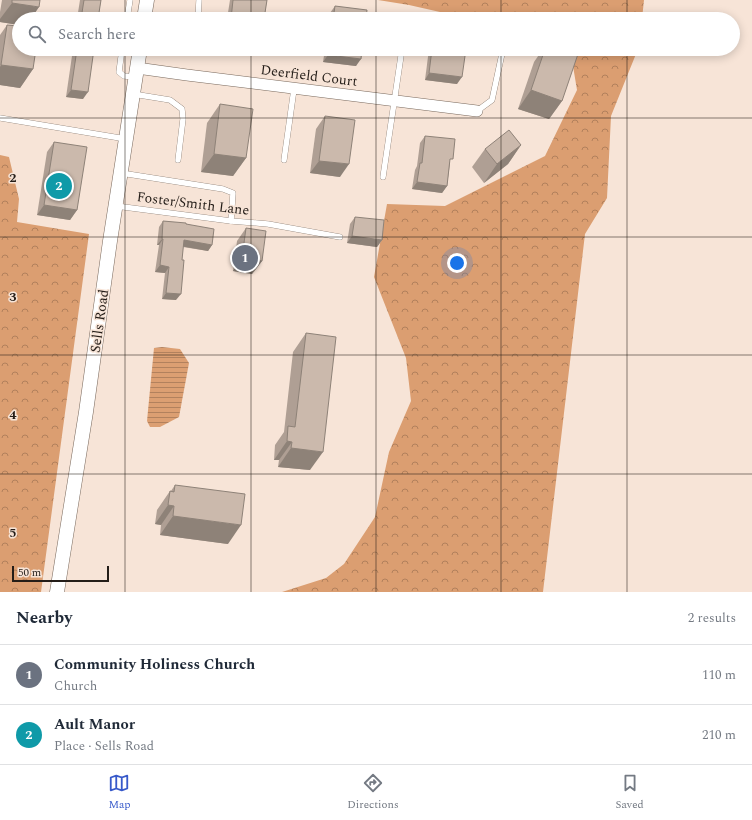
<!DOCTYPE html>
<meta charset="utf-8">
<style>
body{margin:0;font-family:Spectral,serif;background:#f2f2f3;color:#1f2937}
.scale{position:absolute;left:12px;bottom:10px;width:97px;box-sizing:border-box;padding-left:4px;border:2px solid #241d18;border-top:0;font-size:11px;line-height:14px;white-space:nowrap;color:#241d18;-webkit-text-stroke:3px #f7e4d7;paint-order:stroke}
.you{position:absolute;left:457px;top:263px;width:14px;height:14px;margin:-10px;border:3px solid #fff;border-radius:50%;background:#1a73e8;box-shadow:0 0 0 6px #1a73e833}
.badge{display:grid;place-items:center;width:26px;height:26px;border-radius:50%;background:#3759ca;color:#fff;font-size:13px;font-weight:700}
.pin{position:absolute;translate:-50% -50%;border:2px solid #fff;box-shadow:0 1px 4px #0006}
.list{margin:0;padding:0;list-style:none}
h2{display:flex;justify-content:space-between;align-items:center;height:52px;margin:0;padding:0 16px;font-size:17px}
h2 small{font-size:13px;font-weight:400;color:#747a83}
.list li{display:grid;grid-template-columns:26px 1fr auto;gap:12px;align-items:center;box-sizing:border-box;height:60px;padding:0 16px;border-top:1px solid #e0e1e3}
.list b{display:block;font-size:15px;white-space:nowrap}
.list p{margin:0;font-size:13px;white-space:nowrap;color:#747a83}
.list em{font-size:13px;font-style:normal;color:#747a83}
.icon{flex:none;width:22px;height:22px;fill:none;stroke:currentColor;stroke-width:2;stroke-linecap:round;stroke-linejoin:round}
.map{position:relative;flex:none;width:752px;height:592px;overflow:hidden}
.search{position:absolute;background:#fff;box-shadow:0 2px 10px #0003;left:12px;right:12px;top:12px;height:44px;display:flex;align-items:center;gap:10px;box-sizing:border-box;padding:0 14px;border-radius:22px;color:#747a83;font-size:15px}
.sheet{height:172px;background:#fff}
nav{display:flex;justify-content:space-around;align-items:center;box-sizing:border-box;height:56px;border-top:1px solid #e0e1e3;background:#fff;font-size:11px;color:#747a83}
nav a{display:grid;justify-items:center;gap:2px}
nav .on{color:#3759ca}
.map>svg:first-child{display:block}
.forest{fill:url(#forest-crowns)}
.water{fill:url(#water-rules)}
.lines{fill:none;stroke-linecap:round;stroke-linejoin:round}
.service-casing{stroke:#79695d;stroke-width:6}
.minor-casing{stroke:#79695d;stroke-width:12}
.tertiary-casing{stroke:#79695d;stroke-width:15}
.service{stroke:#fff;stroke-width:5.5}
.minor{stroke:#fff;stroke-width:11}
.tertiary{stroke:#fff;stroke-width:14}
.wall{fill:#af9f94}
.shaded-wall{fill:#8e8278}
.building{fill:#cbb9ac;stroke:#8e8278}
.grid{fill:none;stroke:#241d18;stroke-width:1;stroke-opacity:0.55}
.labels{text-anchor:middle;stroke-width:3;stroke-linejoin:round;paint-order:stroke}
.street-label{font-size:14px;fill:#241d18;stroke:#f7e4d7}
.grid-label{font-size:13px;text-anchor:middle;font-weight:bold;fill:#241d18;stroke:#f7e4d7;stroke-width:3;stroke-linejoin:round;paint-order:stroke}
</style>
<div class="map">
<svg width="752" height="592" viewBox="0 0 752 592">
<defs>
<pattern id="forest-crowns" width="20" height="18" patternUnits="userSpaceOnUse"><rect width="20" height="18" fill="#db9e71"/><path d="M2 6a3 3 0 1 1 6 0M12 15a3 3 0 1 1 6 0" fill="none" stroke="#b1805c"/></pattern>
<pattern id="water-rules" width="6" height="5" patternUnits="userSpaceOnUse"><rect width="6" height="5" fill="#dc9f72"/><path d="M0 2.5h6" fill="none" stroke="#b2815d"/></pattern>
</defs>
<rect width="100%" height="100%" fill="#f7e4d7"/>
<!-- forest -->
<g class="forest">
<polygon points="378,0 644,0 642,19 471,19 409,5"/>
<polygon points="549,49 638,49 611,116 607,198 585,234 543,592 282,592 326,578 344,564 375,517 389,452 411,401 406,358 374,277 387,204 445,206 545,156 577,90 572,60"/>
<polygon points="0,155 9,157 19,199 17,222 89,234 41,592 0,592"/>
</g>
<!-- water -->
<polygon class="water" points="162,347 180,349 189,363 179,417 160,427 150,427 147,421 154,348"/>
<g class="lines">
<!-- service casing -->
<g class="service-casing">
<g id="service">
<polyline points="127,19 130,0"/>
<polyline points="198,19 199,0"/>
<polyline points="122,49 119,72 124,76 135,77"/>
<polyline points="162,49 178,50 182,49"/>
<polyline points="133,94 170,100 182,109 183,119 178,160"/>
<polyline points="477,111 492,100 503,49"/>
<polyline points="0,118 126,139"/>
<polyline points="284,160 294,89"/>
<polyline points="121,173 223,189 233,193 231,221"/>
<polyline points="383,177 402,49"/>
<polyline points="116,206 231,221 268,224 340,237"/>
</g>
</g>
<!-- minor casing -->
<g class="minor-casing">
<polyline id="minor" points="137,68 187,75 477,111"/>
</g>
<!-- tertiary casing -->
<g class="tertiary-casing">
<g id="tertiary">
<polyline points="144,19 147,0"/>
<polyline points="57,592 86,412 110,241 140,49"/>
</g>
</g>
<!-- service -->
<use href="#service" class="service"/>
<!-- minor -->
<use href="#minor" class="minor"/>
<!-- tertiary -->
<use href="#tertiary" class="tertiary"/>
</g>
<!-- wall -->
<g class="wall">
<polygon points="2,0 40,0 19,19 19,25 0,22 0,12"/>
<polygon points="80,0 101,0 98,19 77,19"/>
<polygon points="230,0 267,0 264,19 227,19"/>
<polygon points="335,6 366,19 329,19 330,13"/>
<polygon points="7,25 33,69 20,88 0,85 0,35"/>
<polygon points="73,49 94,49 83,99 66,97"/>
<polygon points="325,49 362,49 356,66 323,62"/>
<polygon points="429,49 466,49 457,84 425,80"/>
<polygon points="543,49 563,49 562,101 549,119 518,109 534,62"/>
<polygon points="220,104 246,158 233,176 201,172 207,123"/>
<polygon points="325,116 340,177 310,173 316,129"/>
<polygon points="425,136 450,163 447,186 442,193 412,189 415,170 417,166 420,143"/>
<polygon points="54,142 77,210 70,220 37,215 47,152"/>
<polygon points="521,145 508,164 484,183 472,167 485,149"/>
<polygon points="355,217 382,240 377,247 347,243 350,224"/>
<polygon points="163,221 186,224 212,245 208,251 183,247 176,300 162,299 165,273 155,272 159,245 157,245 159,227"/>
<polygon points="246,228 262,261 252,274 233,271 237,241"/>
<polygon points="306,333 310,470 278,467 279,460 274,460 275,445 284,432 293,352"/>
<polygon points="175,485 228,544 160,535 161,525 155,524 157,510 170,491 171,491"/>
</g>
<!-- shaded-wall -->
<g class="shaded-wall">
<polygon points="12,3 39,7 31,19 19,19 19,25 0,22 0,19"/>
<polygon points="328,55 361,59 356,66 323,62"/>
<polygon points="1,65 33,69 20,88 0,85 0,67"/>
<polygon points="429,73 462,77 457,84 425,80"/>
<polygon points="71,90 88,92 83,99 66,97"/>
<polygon points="531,90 562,101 549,119 518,109"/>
<polygon points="521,145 508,164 484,183 497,164"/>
<polygon points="214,154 246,158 233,176 201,172"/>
<polygon points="319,161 349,164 340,177 310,173"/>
<polygon points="417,182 447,186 442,193 412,189"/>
<polygon points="44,205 77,210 70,220 37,215"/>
<polygon points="352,236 382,240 377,247 347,243"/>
<polygon points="162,239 163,239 159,245 157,245"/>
<polygon points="184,240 212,245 208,251 180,246"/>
<polygon points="242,258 262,261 252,274 233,271"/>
<polygon points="160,265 169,267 165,273 155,272"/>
<polygon points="166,293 181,294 176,300 162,299"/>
<polygon points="287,441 292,442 279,460 274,460"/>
<polygon points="291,448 323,452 310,470 278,467"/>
<polygon points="168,505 174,506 161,525 155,524"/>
<polygon points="173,516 241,525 228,544 160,535"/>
</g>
<!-- building -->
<g class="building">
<polygon points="12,0 40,0 39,7 12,3"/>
<polygon points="84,0 101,0 98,19 81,19"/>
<polygon points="233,0 267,0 264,19 231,19"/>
<polygon points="335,6 367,10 366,19 333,19"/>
<polygon points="7,25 19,26 19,49 36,49 33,69 1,65"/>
<polygon points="77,49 94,49 88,92 71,90"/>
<polygon points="329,49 362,49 361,59 328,55"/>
<polygon points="432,49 466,49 462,77 429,73"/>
<polygon points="545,49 563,49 578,54 562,101 531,90"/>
<polygon points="220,104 253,109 246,158 214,154"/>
<polygon points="325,116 355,120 349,164 319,161"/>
<polygon points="509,130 521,145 497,164 485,149"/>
<polygon points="425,136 455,139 453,159 450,159 447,186 417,182 420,163 422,163"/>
<polygon points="54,142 87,147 77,210 44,205"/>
<polygon points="355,217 384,220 382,240 352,236"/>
<polygon points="163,221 186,223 186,224 214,229 212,245 184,240 182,260 184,260 181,294 166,293 169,267 160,265 163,239 162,239"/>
<polygon points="246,228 266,231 262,261 242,258"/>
<polygon points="306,333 336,337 323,452 291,448 292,442 287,441 288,426 295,427"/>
<polygon points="175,485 245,494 241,525 173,516 174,506 168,505 170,491 174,492"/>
</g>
<!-- grid -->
<path class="grid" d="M125 0V19M251 0V19M376 0V19M501 0V19M627 0V19M125 49V592M251 49V592M376 49V592M501 49V592M627 49V592M0 118H752M0 237H752M0 355H752M0 474H752"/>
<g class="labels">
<!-- street labels -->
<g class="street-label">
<text transform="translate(309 75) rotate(7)" y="5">Deerfield Court</text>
<text transform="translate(193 203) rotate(7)" y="5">Foster/Smith Lane</text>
<text transform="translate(99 321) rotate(-82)" y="5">Sells Road</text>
</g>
</g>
<g class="grid-label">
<text x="13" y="182">2</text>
<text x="13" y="301">3</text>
<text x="13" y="419">4</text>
<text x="13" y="537">5</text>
</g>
</svg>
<div class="scale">50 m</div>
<div class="you"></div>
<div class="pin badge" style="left:245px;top:258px;background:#6b7280">1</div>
<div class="pin badge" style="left:59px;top:186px;background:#0f9aa8">2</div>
<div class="search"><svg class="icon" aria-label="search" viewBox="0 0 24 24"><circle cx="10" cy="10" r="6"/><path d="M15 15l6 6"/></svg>Search here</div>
</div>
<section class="sheet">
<h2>Nearby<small>2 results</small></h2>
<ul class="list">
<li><span class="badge" style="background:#6b7280">1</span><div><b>Community Holiness Church</b><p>Church</p></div><em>110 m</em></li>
<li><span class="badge" style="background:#0f9aa8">2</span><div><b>Ault Manor</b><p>Place · Sells Road</p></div><em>210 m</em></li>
</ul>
</section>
<nav>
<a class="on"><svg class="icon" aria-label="map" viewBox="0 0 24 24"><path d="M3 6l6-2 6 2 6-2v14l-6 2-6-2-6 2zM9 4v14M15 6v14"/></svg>Map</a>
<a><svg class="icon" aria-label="directions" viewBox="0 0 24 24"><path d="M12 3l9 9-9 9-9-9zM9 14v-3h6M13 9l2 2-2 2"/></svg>Directions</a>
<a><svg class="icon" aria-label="saved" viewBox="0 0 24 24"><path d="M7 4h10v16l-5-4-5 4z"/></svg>Saved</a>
</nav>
